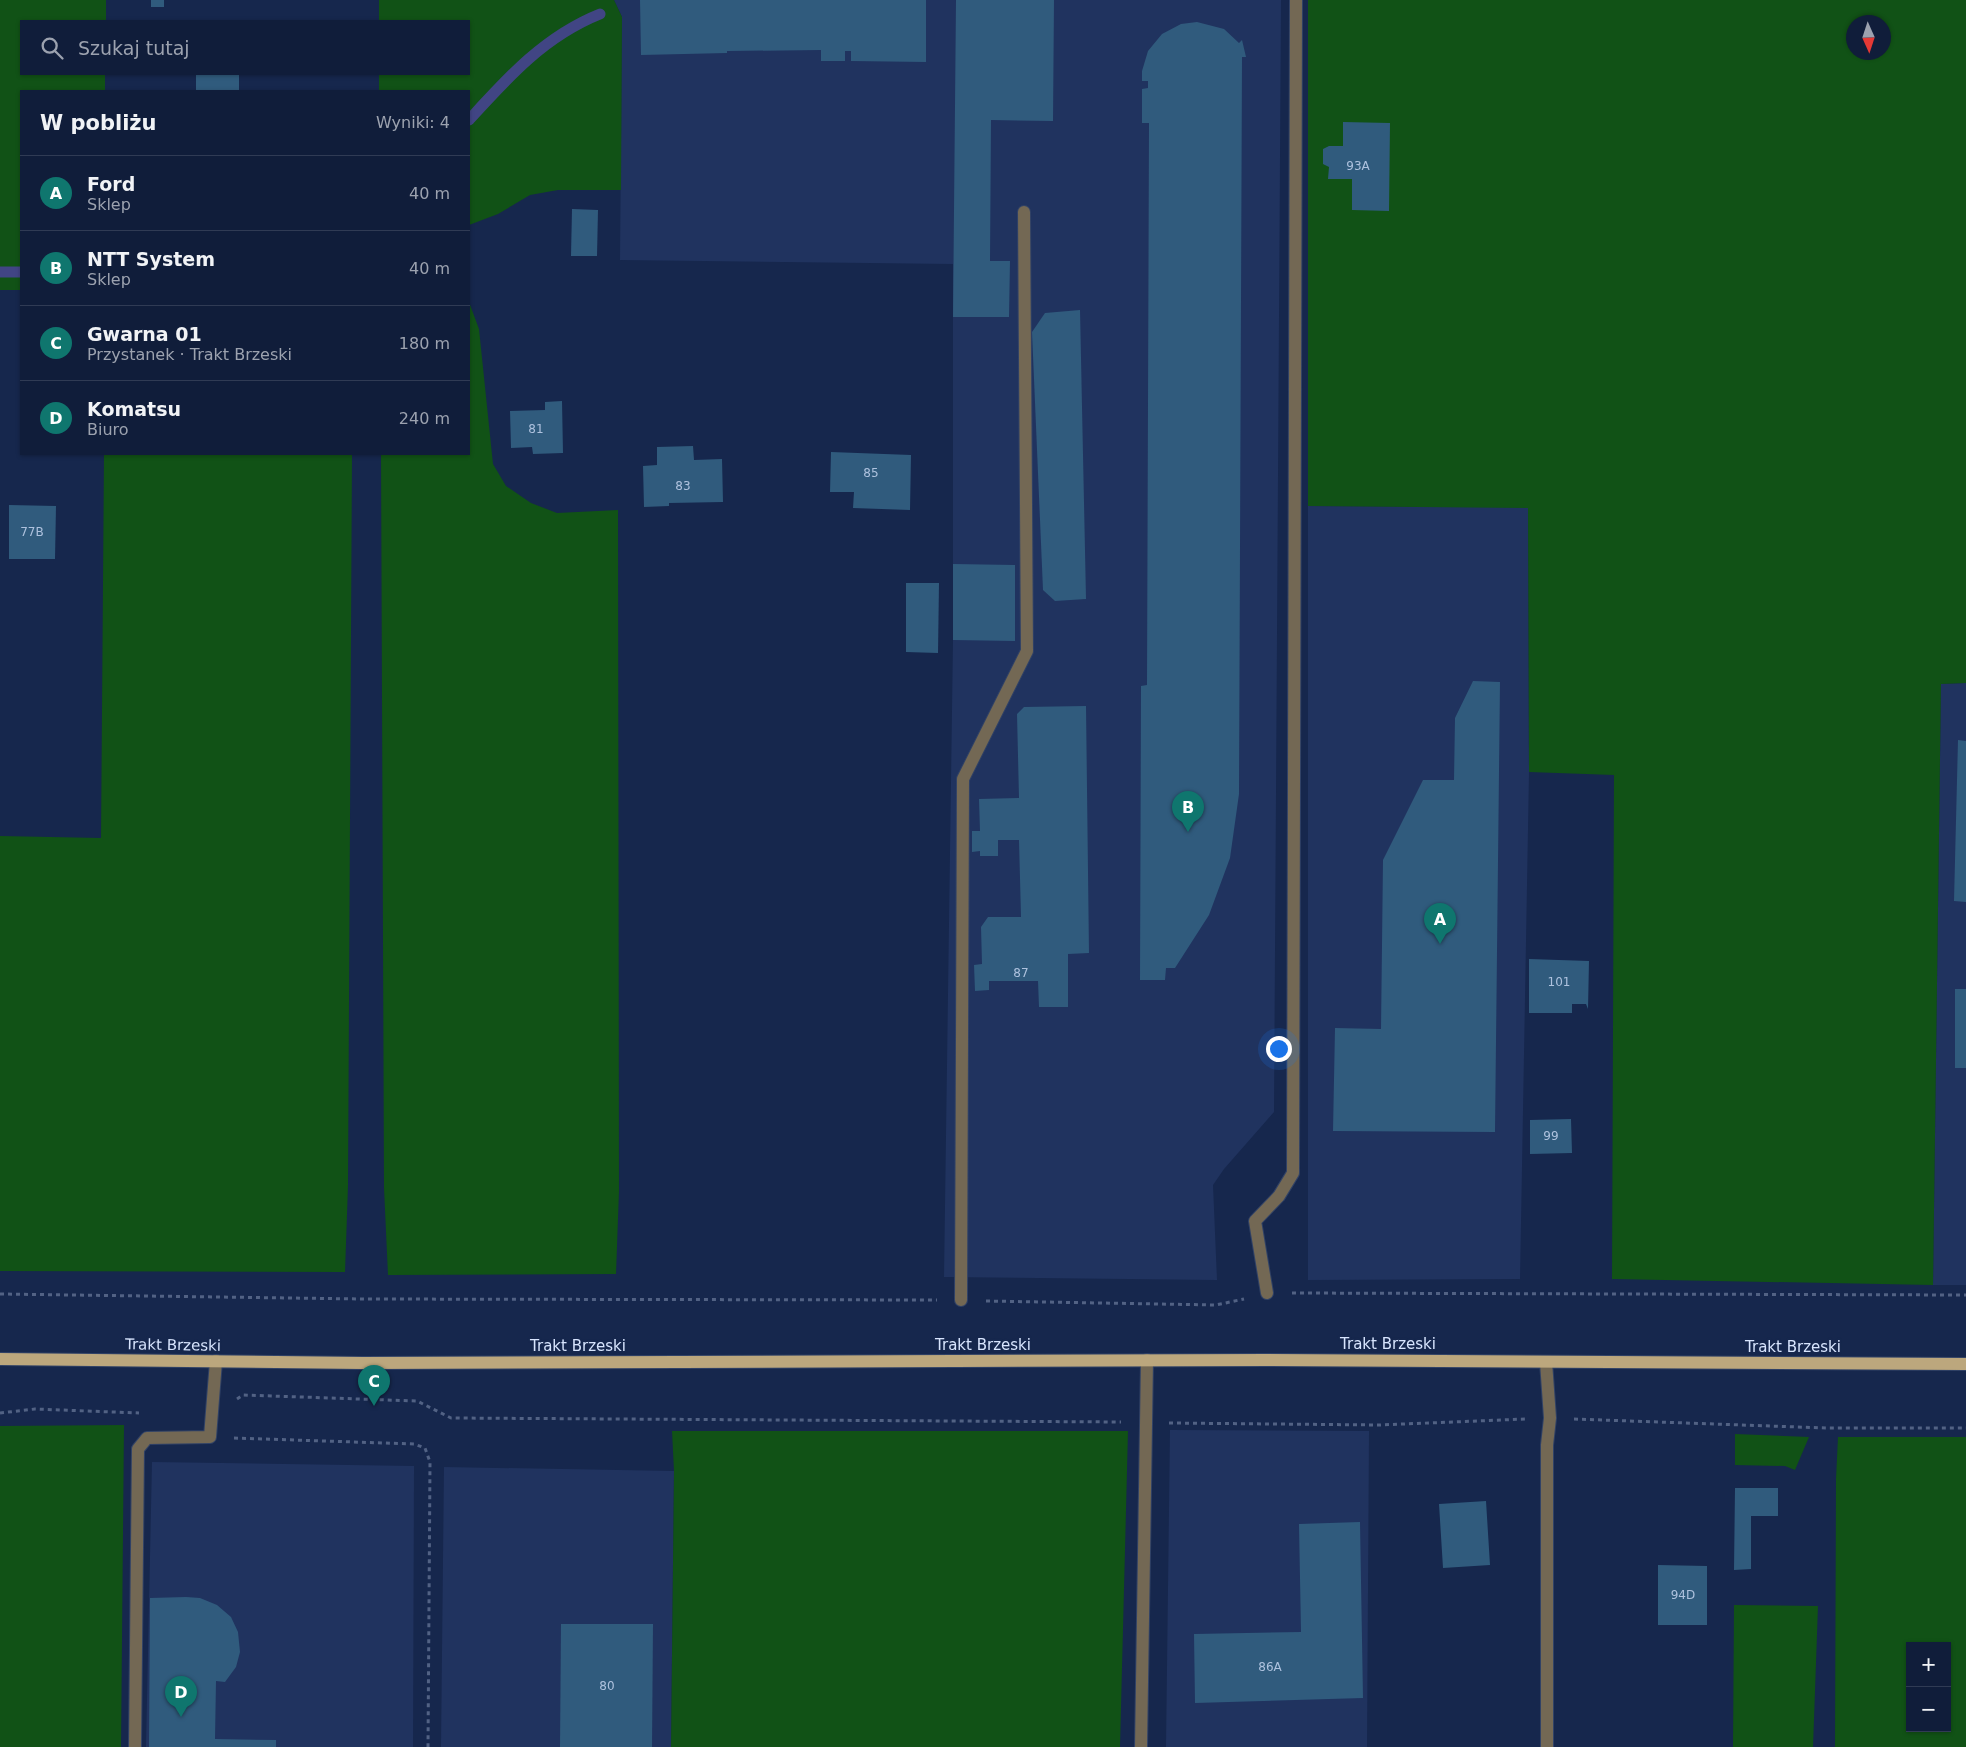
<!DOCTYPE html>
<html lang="pl">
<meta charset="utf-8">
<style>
body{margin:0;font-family:"DejaVu Sans",sans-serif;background:#1e2a45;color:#f1f3f6}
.controls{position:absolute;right:15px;bottom:15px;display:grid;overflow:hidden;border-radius:0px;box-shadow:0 1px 4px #0004}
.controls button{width:45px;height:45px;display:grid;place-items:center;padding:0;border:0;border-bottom:1px solid #303b54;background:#101d3a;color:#f1f3f6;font:25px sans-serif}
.compass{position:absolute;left:1846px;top:15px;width:45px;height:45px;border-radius:50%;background:#101d3a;box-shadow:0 1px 4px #0004;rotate:177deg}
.you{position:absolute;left:1278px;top:1048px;width:18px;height:18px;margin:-12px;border:4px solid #fff;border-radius:50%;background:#1a73e8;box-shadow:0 0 0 8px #1a73e833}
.badge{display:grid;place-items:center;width:32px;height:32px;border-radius:50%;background:#0f766e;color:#fff;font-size:16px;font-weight:700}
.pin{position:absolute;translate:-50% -41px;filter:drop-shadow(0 1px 2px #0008)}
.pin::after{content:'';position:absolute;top:26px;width:18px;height:15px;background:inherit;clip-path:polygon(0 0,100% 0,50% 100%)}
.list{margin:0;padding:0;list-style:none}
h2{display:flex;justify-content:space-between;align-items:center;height:65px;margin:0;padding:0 20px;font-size:21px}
h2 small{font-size:16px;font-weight:400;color:#9ca2af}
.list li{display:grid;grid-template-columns:32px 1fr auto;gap:15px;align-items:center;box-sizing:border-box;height:75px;padding:0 20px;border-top:1px solid #303b54}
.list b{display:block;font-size:19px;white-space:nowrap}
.list p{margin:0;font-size:16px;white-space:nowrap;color:#9ca2af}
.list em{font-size:16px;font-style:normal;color:#9ca2af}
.icon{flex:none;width:28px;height:28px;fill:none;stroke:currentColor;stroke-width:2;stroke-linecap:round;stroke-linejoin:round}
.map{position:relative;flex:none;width:1966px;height:1747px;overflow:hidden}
.search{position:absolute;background:#101d3a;box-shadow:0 1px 4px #0004;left:20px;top:20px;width:450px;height:55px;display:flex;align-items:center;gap:12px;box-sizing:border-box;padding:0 18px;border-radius:0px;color:#9ca2af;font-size:19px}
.panel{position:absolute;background:#101d3a;box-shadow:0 1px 4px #0004;left:20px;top:90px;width:450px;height:365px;border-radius:0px}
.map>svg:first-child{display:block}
.built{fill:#20335f}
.green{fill:#115216;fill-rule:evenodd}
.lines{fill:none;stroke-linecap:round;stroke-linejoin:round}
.stream{stroke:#414584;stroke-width:11}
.building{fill:#305b7d}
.service-casing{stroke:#314266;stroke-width:14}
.primary-casing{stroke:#314266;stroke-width:14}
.path{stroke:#526284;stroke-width:3;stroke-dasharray:4 4;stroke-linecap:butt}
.service{stroke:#736854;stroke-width:12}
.primary{stroke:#bca77d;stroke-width:12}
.labels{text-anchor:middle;stroke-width:4.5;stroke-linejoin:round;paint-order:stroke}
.number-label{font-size:12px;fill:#aec2de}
.street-label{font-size:15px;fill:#d8e5fe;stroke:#16274d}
</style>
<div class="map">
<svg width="1966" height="1747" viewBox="0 0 1966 1747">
<rect width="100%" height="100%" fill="#16274d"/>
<!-- built -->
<g class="built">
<polygon points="614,0 1281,0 1274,1112 1224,1169 1213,1185 1217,1280 944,1277 953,640 953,264 620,260 622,17"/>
<polygon points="1308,506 1528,507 1529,772 1520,1279 1308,1280"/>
<polygon points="1966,683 1966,1285 1933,1285 1941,684"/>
<polygon points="1170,1430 1369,1431 1367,1747 1166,1747"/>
<polygon points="152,1462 414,1466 413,1747 146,1747"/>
<polygon points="444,1467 674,1471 671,1747 441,1747"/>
</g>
<!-- green -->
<g class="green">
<polygon points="0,0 106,0 106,21 21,21 21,74 105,74 105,91 21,91 21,290 0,290"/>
<polygon points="379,0 614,0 622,17 621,190 558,190 530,195 498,214 469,225 469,91 379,91 379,74 469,74 469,21 379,21"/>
<path d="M1308 0H1966V683L1941 684 1933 1285 1612 1279 1614 775 1529 772 1528 508 1308 506ZM1854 22H1884V52H1854Z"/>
<polygon points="469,302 479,329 493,464 506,486 531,503 557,513 618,510 619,1191 616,1274 388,1275 384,1188 381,454 469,454"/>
<polygon points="104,454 352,454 348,1186 345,1272 0,1271 0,836 101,838"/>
<polygon points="124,1425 121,1747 0,1747 0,1426"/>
<polygon points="672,1431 1128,1431 1120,1747 671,1747 674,1471"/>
<polygon points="1735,1434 1809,1437 1795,1470 1785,1466 1735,1465"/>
<path d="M1838 1437H1966V1747H1835L1836 1479ZM1910 1646H1947V1728H1910Z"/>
<polygon points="1734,1605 1818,1606 1813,1747 1733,1747"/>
</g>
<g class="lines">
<!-- stream -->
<g class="stream">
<path d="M469 120C508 77 545 36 600 14"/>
<polyline points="0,272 21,272"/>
</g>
</g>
<!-- building -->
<g class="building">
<rect x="151" y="0" width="13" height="7"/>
<polygon points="640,0 926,0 926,62 851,61 851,51 845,51 845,61 821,61 821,50 727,51 727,53 641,55"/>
<polygon points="956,0 1054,0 1053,121 991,120 990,261 1010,261 1009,317 953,317"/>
<polygon points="1197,22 1224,29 1239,43 1242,40 1246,57 1242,57 1239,794 1230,858 1209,915 1175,968 1166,968 1165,980 1140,980 1141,686 1147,685 1149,123 1142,123 1142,89 1148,88 1148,81 1142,81 1142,71 1148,51 1162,34 1181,24"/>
<rect x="196" y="74" width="43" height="17"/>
<polygon points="1343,122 1390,123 1389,211 1352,210 1352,179 1328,179 1329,167 1323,164 1323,149 1329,146 1343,146"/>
<polygon points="572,209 598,210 597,256 571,256"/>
<polygon points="1080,310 1086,599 1055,601 1043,590 1032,332 1045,313"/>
<polygon points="562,401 563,453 533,454 532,447 511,448 510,411 545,410 545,402"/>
<polygon points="693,446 694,460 722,459 723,502 669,503 669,506 644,507 643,466 657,465 657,447"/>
<polygon points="831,452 911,455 910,510 853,508 854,492 830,492"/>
<polygon points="9,505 56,506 55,559 9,559"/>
<polygon points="953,564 1015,565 1015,641 953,640"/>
<polygon points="906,583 939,583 938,653 906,652"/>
<polygon points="1473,681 1500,682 1495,1132 1333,1131 1335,1028 1381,1029 1383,860 1423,780 1454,780 1455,718"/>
<polygon points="1086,706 1089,953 1068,954 1068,1007 1039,1007 1038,981 989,981 989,990 975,991 974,965 982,964 981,927 988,917 1021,917 1019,840 998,840 998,856 980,856 980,851 972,852 972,831 980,831 979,799 1019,798 1017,714 1024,707"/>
<polygon points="1958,740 1966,741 1966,902 1954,901"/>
<polygon points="1529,959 1589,961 1588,1009 1586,1004 1572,1004 1572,1013 1529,1013"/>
<rect x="1955" y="989" width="11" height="79"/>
<polygon points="1571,1119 1572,1153 1530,1154 1530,1120"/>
<polygon points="1735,1488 1778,1488 1778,1516 1751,1516 1751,1569 1734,1570"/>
<polygon points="1486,1501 1490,1565 1443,1568 1439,1504"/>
<polygon points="1360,1522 1363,1698 1195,1703 1194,1634 1301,1632 1299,1524"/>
<polygon points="1658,1565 1707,1566 1707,1625 1658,1625"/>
<polygon points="186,1597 200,1598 217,1605 231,1617 238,1632 240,1652 236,1667 225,1682 216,1681 215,1739 276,1740 276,1747 149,1747 150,1598"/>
<polygon points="561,1624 653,1624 652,1747 560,1747"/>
</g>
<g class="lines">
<!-- service casing -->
<g class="service-casing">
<g id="service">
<polyline points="1267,1293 1255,1221 1279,1196 1293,1173 1296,0"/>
<polyline points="961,1300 963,779 1027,651 1024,212"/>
<polyline points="1546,1362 1550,1418 1547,1445 1547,1747"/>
<polyline points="135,1747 138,1449 147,1438 210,1437 216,1361"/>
<polyline points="1141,1747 1147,1360"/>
</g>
</g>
<!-- primary casing -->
<g class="primary-casing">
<polyline id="primary" points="0,1359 363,1363 1268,1360 1966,1364"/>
</g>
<!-- path -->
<g class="path">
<polyline points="1292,1293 1966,1295"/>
<polyline points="0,1294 363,1299 937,1300"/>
<polyline points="986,1301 1216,1305 1244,1299"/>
<polyline points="237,1399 243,1395 417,1401 451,1418 1121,1422"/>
<polyline points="0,1413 35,1409 139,1413"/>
<polyline points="1574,1419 1826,1428 1966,1428"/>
<polyline points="1169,1423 1379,1425 1526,1419"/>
<polyline points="234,1438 414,1444 425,1448 430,1462 428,1747"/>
</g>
<!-- service -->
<use href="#service" class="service"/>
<!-- primary -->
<use href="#primary" class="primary"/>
</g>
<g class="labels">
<!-- number labels -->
<g class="number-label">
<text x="1358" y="170">93A</text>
<text x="536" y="433">81</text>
<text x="871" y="477">85</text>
<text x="683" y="490">83</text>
<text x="32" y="536">77B</text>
<text x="1021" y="977">87</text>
<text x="1559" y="986">101</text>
<text x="1551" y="1140">99</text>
<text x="1683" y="1599">94D</text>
<text x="1270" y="1671">86A</text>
<text x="607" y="1690">80</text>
</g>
<!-- street labels -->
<g class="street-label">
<text x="1388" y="1349">Trakt Brzeski</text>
<text transform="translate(173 1345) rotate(1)" y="5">Trakt Brzeski</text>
<text x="983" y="1350">Trakt Brzeski</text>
<text x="578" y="1351">Trakt Brzeski</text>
<text x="1793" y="1352">Trakt Brzeski</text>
</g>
</g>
</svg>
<div class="controls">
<button>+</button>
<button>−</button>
</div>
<svg class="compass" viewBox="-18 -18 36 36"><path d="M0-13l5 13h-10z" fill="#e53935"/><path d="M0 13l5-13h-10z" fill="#9ca2af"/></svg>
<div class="you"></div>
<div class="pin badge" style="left:1440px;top:944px">A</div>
<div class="pin badge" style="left:1188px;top:832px">B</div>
<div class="pin badge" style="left:374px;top:1406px">C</div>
<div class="pin badge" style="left:181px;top:1717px">D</div>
<div class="search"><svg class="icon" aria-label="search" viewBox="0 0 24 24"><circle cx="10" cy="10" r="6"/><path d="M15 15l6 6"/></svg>Szukaj tutaj</div>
<section class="panel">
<h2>W pobliżu<small>Wyniki: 4</small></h2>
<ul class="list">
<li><span class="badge">A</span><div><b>Ford</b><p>Sklep</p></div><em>40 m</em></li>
<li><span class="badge">B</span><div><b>NTT System</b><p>Sklep</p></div><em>40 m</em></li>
<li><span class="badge">C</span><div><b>Gwarna 01</b><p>Przystanek · Trakt Brzeski</p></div><em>180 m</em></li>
<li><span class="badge">D</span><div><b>Komatsu</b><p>Biuro</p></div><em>240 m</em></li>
</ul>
</section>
</div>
